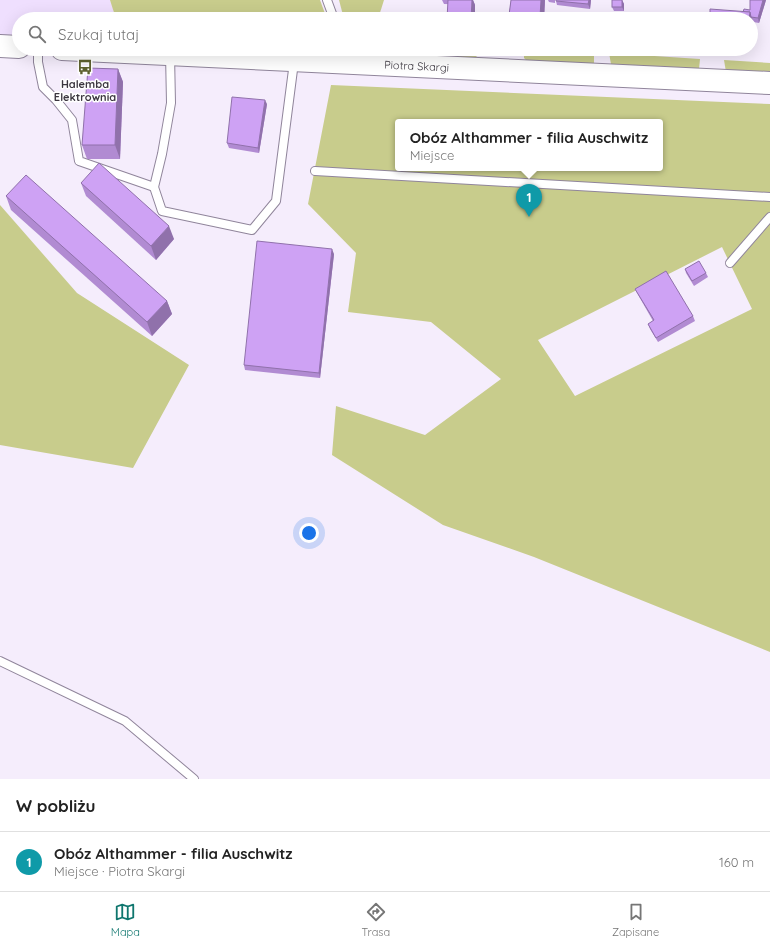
<!DOCTYPE html>
<html lang="pl">
<meta charset="utf-8">
<style>
body{margin:0;font-family:Quicksand,sans-serif;background:#f6f6f6;color:#222}
.you{position:absolute;left:309px;top:533px;width:14px;height:14px;margin:-10px;border:3px solid #fff;border-radius:50%;background:#1a73e8;box-shadow:0 0 0 6px #1a73e833}
.badge{display:grid;place-items:center;width:26px;height:26px;border-radius:50%;background:#0f766e;color:#fff;font-size:13px;font-weight:700}
.pin{position:absolute;translate:-50% -33px;filter:drop-shadow(0 1px 2px #0008)}
.pin::after{content:'';position:absolute;top:21px;width:14px;height:12px;background:inherit;clip-path:polygon(0 0,100% 0,50% 100%)}
.popup{position:absolute;left:395px;top:119px;width:268px;height:52px;box-sizing:border-box;display:grid;place-content:center;border-radius:4px;background:#fff;filter:drop-shadow(0 1px 3px #0005);font-size:13px;white-space:nowrap;color:#767676}
.popup b{font-size:15px;color:#222}
.popup::after{content:'';position:absolute;left:50%;top:100%;margin-left:-8px;border:8px solid transparent;border-top-color:#fff}
.list{margin:0;padding:0;list-style:none}
h2{display:flex;justify-content:space-between;align-items:center;height:52px;margin:0;padding:0 16px;font-size:17px}
h2 small{font-size:13px;font-weight:400;color:#767676}
.list li{display:grid;grid-template-columns:26px 1fr auto;gap:12px;align-items:center;box-sizing:border-box;height:60px;padding:0 16px;border-top:1px solid #e0e0e0}
.list b{display:block;font-size:15px;white-space:nowrap}
.list p{margin:0;font-size:13px;white-space:nowrap;color:#767676}
.list em{font-size:13px;font-style:normal;color:#767676}
.icon{flex:none;width:22px;height:22px;fill:none;stroke:currentColor;stroke-width:2;stroke-linecap:round;stroke-linejoin:round}
.map{position:relative;flex:none;width:770px;height:779px;overflow:hidden}
.search{position:absolute;background:#fff;box-shadow:0 4px 16px #0002;left:12px;right:12px;top:12px;height:44px;display:flex;align-items:center;gap:10px;box-sizing:border-box;padding:0 14px;border-radius:22px;color:#767676;font-size:15px}
.sheet{height:112px;background:#fff}
nav{display:flex;justify-content:space-around;align-items:center;box-sizing:border-box;height:56px;border-top:1px solid #e0e0e0;background:#fff;font-size:11px;color:#767676}
nav a{display:grid;justify-items:center;gap:2px}
nav .on{color:#0f766e}
.map>svg:first-child{display:block}
.built{fill:#efdffe}
.green{fill:#c8cc8c;fill-rule:evenodd}
.lines{fill:none;stroke-linecap:round;stroke-linejoin:round}
.lane-casing{stroke:#90859b;stroke-width:10}
.secondary-casing{stroke:#90859b;stroke-width:24}
.lane{stroke:#fff;stroke-width:8}
.secondary{stroke:#fff;stroke-width:22}
.wall{fill:#b18bd2}
.shaded-wall{fill:#9071ab}
.building{fill:#cea2f4;stroke:#9071ab}
.labels{text-anchor:middle;stroke-width:3;stroke-linejoin:round;paint-order:stroke}
.street-label{font-size:11px;fill:#3c3740;stroke:#fff}
.poi-label{font-size:11px;font-weight:bold;fill:#3c3740;stroke:#fff}
</style>
<div class="map">
<svg width="770" height="779" viewBox="0 0 770 779">
<rect width="100%" height="100%" fill="#f5edfc"/>
<!-- built -->
<polygon class="built" points="0,0 110,0 116,19 19,19 19,38 0,37"/>
<!-- green -->
<g class="green">
<polygon points="110,0 320,0 327,19 116,19"/>
<polygon points="339,0 384,0 378,19 344,19"/>
<polygon points="348,49 477,49 477,56 473,60 357,54 349,51"/>
<polygon points="524,49 592,52 594,55 594,63 588,65 527,61 524,58"/>
<polygon points="609,53 700,59 699,69 615,66 611,64"/>
<polygon points="724,60 770,63 770,76 726,72"/>
<path d="M331 85 770 104V652L534 557 443 525 332 455 336 406 425 435 501 379 431 322 348 312 356 253 308 204ZM398 122H660V168H398ZM722 247 752 309 575 396 538 340Z"/>
<polygon points="0,205 77,293 189,365 133,468 0,445"/>
</g>
<g class="lines">
<!-- lane casing -->
<g class="lane-casing">
<g id="lane">
<polyline points="327,0 334,19"/>
<polyline points="38,49 38,62 43,87 56,100 72,120 79,161 154,187"/>
<polyline points="170,54 171,103 162,154 154,187 162,211 252,230 276,201 294,62"/>
<polyline points="315,171 770,197"/>
<polyline points="730,263 770,217"/>
<polyline points="0,661 125,721 194,779"/>
</g>
</g>
<!-- secondary casing -->
<g class="secondary-casing">
<g id="secondary">
<polyline points="0,46 19,47"/>
<path id="s1" d="M62 49 770 83"/>
</g>
</g>
<!-- lane -->
<use href="#lane" class="lane"/>
<!-- secondary -->
<use href="#secondary" class="secondary"/>
</g>
<!-- wall -->
<g class="wall">
<polygon points="442,0 473,0 475,5 444,4"/>
<polygon points="511,0 545,0 544,19 511,19 509,15"/>
<polygon points="548,0 555,0 555,3 549,2"/>
<polygon points="591,0 590,9 557,5 556,1"/>
<polygon points="622,0 624,4 624,11 614,11 612,7"/>
<polygon points="750,0 766,0 759,23 753,22 751,42 750,10"/>
<polygon points="118,69 123,82 120,159 87,159 82,145"/>
<polygon points="267,104 259,153 229,148 227,143"/>
<polygon points="81,183 174,239 156,260 86,196"/>
<polygon points="6,196 167,301 172,314 152,336 11,210"/>
<polygon points="334,254 320,378 245,370 244,365"/>
<polygon points="685,269 706,273 708,277 694,286 686,273"/>
<polygon points="635,289 693,316 695,321 658,342 650,329 648,324 653,321 637,293"/>
</g>
<!-- shaded-wall -->
<g class="shaded-wall">
<polygon points="472,0 473,0 475,5 475,19 471,19"/>
<polygon points="541,0 545,0 544,19 541,19 540,17"/>
<polygon points="589,0 591,0 590,9 588,4"/>
<polygon points="622,0 624,4 624,11 622,7"/>
<polygon points="763,0 766,0 759,23 758,18"/>
<polygon points="750,12 753,21 751,42 751,19 749,19"/>
<polygon points="118,69 123,82 120,159 115,145"/>
<polygon points="265,100 267,104 259,153 258,148"/>
<polygon points="169,226 174,239 156,260 151,246"/>
<polygon points="332,249 334,254 320,378 319,373"/>
<polygon points="167,301 172,314 152,336 147,322"/>
</g>
<!-- building -->
<g class="building">
<polygon points="448,0 472,0 471,19 447,19"/>
<polygon points="511,0 541,0 540,17 509,15"/>
<polygon points="556,0 589,0 588,4 556,1"/>
<rect x="612" y="0" width="10" height="7"/>
<polygon points="750,0 763,0 758,18 751,17 750,12 743,12 744,9 750,10"/>
<polygon points="710,9 750,12 749,19 710,19"/>
<polygon points="88,68 118,69 115,145 82,145"/>
<polygon points="232,97 265,100 258,148 227,143"/>
<polygon points="99,163 169,226 151,246 81,183"/>
<polygon points="26,175 167,301 147,322 6,196"/>
<polygon points="257,241 332,249 319,373 244,365"/>
<polygon points="699,261 706,273 692,281 685,269"/>
<polygon points="666,271 693,316 656,338 648,324 654,320 635,289"/>
</g>
<!-- icons -->
<defs>
<g id="bus-bare" transform="scale(1.2)"><path d="M-5-6H5V4H4V6H2V4H-2V6H-4V4H-5ZM-3.5-4V0h7V-4ZM-3.5 1.2v1.5H-2V1.2ZM2 1.2v1.5H3.5V1.2Z" fill="#5f622f" stroke="#fff" stroke-width="2.5" paint-order="stroke"/></g>
</defs>
<g fill-rule="evenodd">
<use href="#bus-bare" x="85" y="67"/>
</g>
<g class="labels">
<!-- street labels -->
<g class="street-label">
<text dy="4" stroke="none"><textPath href="#s1" startOffset="355">Piotra Skargi</textPath></text>
</g>
<!-- poi labels -->
<g class="poi-label">
<text x="85" y="88">Halemba<tspan x="85" dy="13">Elektrownia</tspan></text>
</g>
</g>
</svg>
<div class="you"></div>
<div class="pin badge" style="left:529px;top:217px;background:#0f9aa8">1</div>
<div class="popup"><b>Obóz Althammer - filia Auschwitz</b>Miejsce</div>
<div class="search"><svg class="icon" aria-label="search" viewBox="0 0 24 24"><circle cx="10" cy="10" r="6"/><path d="M15 15l6 6"/></svg>Szukaj tutaj</div>
</div>
<section class="sheet">
<h2>W pobliżu<small></small></h2>
<ul class="list">
<li><span class="badge" style="background:#0f9aa8">1</span><div><b>Obóz Althammer - filia Auschwitz</b><p>Miejsce · Piotra Skargi</p></div><em>160 m</em></li>
</ul>
</section>
<nav>
<a class="on"><svg class="icon" aria-label="map" viewBox="0 0 24 24"><path d="M3 6l6-2 6 2 6-2v14l-6 2-6-2-6 2zM9 4v14M15 6v14"/></svg>Mapa</a>
<a><svg class="icon" aria-label="directions" viewBox="0 0 24 24"><path d="M12 3l9 9-9 9-9-9zM9 14v-3h6M13 9l2 2-2 2"/></svg>Trasa</a>
<a><svg class="icon" aria-label="saved" viewBox="0 0 24 24"><path d="M7 4h10v16l-5-4-5 4z"/></svg>Zapisane</a>
</nav>
